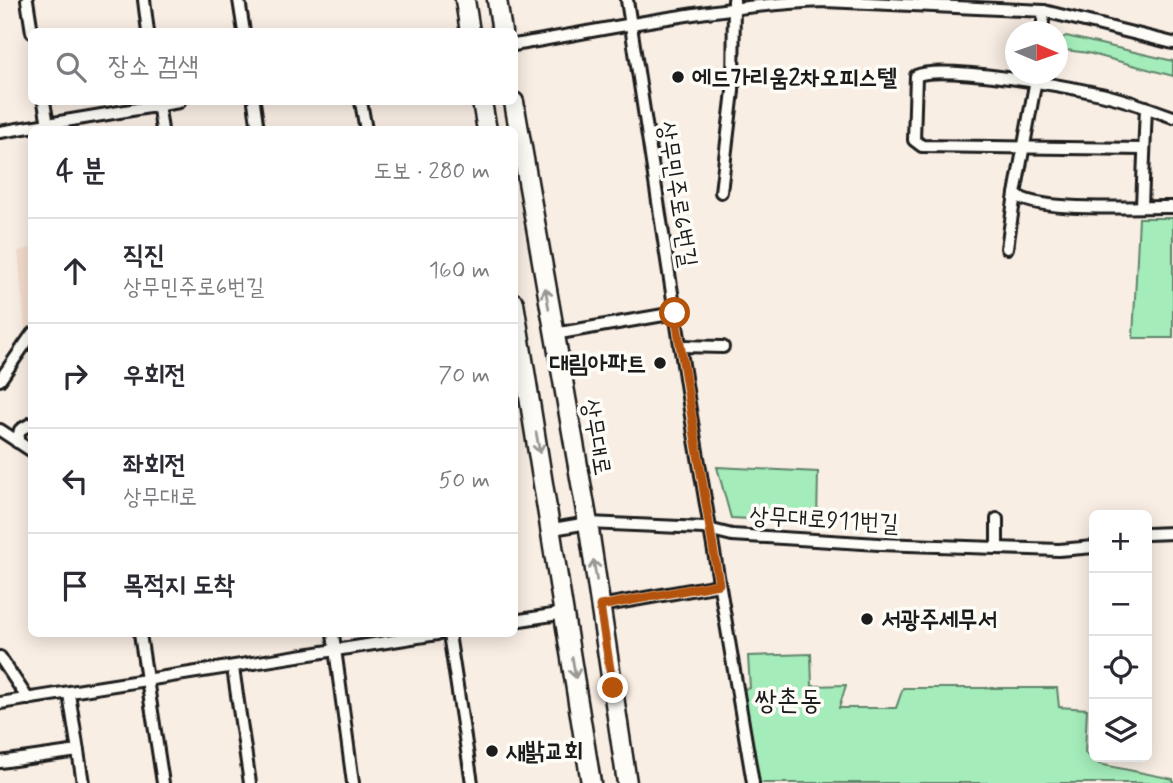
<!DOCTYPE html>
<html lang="ko">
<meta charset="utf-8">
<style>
body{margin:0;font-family:Mynerve,"Poor Story",sans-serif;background:#f2f2f3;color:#2b2b33}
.controls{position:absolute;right:21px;bottom:21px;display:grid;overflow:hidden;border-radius:10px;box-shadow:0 4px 18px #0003}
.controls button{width:63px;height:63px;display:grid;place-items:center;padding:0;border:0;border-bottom:2px solid #e1e1e2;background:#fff;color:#2b2b33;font:35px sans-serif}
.compass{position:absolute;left:1005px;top:21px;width:63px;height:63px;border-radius:50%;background:#fff;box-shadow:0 4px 18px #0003;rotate:92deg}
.stop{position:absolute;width:21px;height:21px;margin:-16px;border:5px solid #b45309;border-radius:50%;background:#fff}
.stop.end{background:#b45309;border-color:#fff;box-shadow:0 2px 7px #0008}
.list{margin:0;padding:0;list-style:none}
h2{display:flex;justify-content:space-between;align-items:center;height:91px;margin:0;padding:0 28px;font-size:30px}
h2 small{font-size:23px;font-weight:400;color:#7c7c81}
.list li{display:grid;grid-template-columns:46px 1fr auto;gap:21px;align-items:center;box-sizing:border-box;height:105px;padding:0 28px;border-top:2px solid #e1e1e2}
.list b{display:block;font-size:26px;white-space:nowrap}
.list p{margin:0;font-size:23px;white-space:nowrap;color:#7c7c81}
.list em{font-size:23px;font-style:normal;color:#7c7c81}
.icon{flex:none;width:38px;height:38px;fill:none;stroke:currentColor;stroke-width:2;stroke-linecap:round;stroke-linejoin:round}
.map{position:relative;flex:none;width:1173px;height:783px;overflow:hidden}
.search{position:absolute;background:#fff;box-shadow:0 4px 18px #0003;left:28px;top:28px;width:490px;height:77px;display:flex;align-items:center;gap:18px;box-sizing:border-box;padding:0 24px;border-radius:10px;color:#7c7c81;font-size:26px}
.panel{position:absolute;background:#fff;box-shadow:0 4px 18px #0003;left:28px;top:126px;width:490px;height:511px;border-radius:10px}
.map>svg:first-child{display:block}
.built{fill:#f4ddce}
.green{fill:#a4ecba;stroke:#60846b;stroke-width:2}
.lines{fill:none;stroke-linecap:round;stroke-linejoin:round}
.minor-casing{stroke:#1c1c1c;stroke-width:16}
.primary-casing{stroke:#1c1c1c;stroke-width:23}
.minor{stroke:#fdfcf7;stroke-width:10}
.primary{stroke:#fdfcf7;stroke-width:18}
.oneway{stroke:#989794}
.route{stroke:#b45309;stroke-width:9}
.poi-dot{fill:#1c1c1c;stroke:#fdfcf7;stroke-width:2.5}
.labels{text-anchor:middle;stroke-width:7;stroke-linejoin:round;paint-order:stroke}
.poi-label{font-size:24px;font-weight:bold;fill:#1c1c1c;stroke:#fdfcf7;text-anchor:start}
.street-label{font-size:24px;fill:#1c1c1c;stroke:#fdfcf7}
.quarter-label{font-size:28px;fill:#1c1c1c;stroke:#fdfcf7}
</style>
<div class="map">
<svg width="1173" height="783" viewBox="0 0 1173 783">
<rect width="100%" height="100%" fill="#f9eee4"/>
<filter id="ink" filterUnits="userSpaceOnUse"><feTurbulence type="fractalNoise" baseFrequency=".0143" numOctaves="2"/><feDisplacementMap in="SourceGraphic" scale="14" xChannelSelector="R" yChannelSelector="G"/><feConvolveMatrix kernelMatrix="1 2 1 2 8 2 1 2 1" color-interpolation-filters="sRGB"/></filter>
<g filter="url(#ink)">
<!-- built -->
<polygon class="built" points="31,248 31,332 26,340 18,251"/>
<!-- green -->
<g class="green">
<polygon points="1066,36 1169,60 1173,61 1173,76 1088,53 1058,49 1058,41"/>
<polygon points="1139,218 1173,218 1173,338 1133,338"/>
<polygon points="717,467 818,472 817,522 731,518"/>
<polygon points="811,654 812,686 846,685 839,708 896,708 903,688 1057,688 1059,707 1087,709 1085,753 1099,764 1173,779 1173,783 758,783 742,689 750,688 748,656"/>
</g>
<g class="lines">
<!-- minor casing -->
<g class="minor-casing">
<g id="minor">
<polyline points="27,0 32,32"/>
<polyline points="144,0 148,32"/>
<polyline points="239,0 244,32"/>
<polyline points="627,0 690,410 753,783"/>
<polyline points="1042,32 1044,11"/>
<path d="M514 45C617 27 721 5 825 1L1044 11 1173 43"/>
<path d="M1037 74 1015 194C1035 213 1141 206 1173 207"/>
<polyline points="44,102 49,130"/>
<polyline points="158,102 162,130"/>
<polyline points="254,102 258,130"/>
<polyline points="361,102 366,130"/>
<polyline points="0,132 179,102"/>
<path d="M1144 149 922 146 914 140 916 76C940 64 1064 86 1096 93 1122 98 1148 108 1173 117"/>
<polyline points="721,192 733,91 734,0"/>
<polyline points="1142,206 1146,107"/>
<polyline points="1007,248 1015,194"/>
<polyline points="554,334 675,313"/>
<polyline points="680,346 723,347"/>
<polyline points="0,380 32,334"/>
<polyline points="0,430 32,451"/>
<polyline points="17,442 20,430 32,423"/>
<polyline points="997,519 997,547"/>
<polyline points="553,529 588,523 704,528 732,535 879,544 1059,550 1094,547"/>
<polyline points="1147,534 1173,533"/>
<polyline points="600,606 719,585"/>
<polyline points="514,621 565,613"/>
<polyline points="140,634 163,783"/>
<polyline points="333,634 353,783"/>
<polyline points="449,634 472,783"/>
<polyline points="0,657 28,699"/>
<polyline points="233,668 250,783"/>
<polyline points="69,694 83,783"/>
<polyline points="0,703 437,634"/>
<polyline points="0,762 78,751"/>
</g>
</g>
<!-- primary casing -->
<g class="primary-casing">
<g id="primary">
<polyline points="465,0 470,32"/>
<polyline points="497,0 502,32"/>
<polyline points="482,102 487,130"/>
<polyline points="514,102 588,523 627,783"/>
<polyline points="514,303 591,783"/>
</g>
</g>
<!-- minor -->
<use href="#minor" class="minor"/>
<!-- primary -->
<use href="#primary" class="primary"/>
</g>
<!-- one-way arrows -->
<defs><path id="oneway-shaft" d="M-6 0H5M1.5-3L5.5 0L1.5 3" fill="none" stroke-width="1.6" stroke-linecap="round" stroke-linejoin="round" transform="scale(1.75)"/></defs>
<g class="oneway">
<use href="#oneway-shaft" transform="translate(547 298) rotate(-100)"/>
<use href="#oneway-shaft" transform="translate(538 443) rotate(80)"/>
<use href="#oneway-shaft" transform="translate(595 570) rotate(-99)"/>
<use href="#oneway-shaft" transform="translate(574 668) rotate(81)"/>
</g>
</g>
<g class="lines" filter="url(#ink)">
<!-- route -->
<polyline class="route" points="613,688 600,606 719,584 675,313"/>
</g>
<!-- markers -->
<g class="poi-dot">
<circle cx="678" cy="77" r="7"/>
<circle cx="660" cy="363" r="7"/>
<circle cx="867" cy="619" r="7"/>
<circle cx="492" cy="751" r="7"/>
</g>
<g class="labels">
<!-- poi labels -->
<g class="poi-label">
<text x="692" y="85">에드가리움2차오피스텔</text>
<text x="646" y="371" text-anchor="end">대림아파트</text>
<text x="881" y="627">서광주세무서</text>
<text x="506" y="759">새밝교회</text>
</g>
<!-- street labels -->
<g class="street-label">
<text transform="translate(678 194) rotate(81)" y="8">상무민주로6번길</text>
<text transform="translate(597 437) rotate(80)" y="8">상무대로</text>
<text transform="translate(824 519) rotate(3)" y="8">상무대로911번길</text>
</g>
<!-- quarter labels -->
<g class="quarter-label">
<text x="788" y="709">쌍촌동</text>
</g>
</g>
</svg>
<div class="controls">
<button>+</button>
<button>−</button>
<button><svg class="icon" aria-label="locate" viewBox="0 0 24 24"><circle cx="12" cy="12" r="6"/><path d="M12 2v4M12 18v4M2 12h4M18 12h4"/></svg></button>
<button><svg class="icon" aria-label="layers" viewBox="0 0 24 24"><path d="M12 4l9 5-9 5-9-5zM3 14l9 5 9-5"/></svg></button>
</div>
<svg class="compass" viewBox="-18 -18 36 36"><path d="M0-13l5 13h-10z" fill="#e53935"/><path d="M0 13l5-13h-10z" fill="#7c7c81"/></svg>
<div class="stop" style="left:675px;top:313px"></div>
<div class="stop end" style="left:613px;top:688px"></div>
<div class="search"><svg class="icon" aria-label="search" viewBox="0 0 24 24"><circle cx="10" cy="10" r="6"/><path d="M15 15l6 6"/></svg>장소 검색</div>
<section class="panel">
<h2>4 분<small>도보 · 280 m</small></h2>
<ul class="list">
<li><svg class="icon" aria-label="ahead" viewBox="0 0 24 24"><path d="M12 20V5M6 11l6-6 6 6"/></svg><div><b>직진</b><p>상무민주로6번길</p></div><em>160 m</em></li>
<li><svg class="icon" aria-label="right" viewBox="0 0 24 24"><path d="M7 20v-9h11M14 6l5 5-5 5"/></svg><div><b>우회전</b></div><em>70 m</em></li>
<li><svg class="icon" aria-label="left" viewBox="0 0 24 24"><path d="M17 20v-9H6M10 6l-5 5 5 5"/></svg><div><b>좌회전</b><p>상무대로</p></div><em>50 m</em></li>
<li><svg class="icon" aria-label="arrive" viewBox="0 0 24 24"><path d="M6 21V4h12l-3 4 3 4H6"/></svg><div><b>목적지 도착</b></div></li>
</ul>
</section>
</div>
